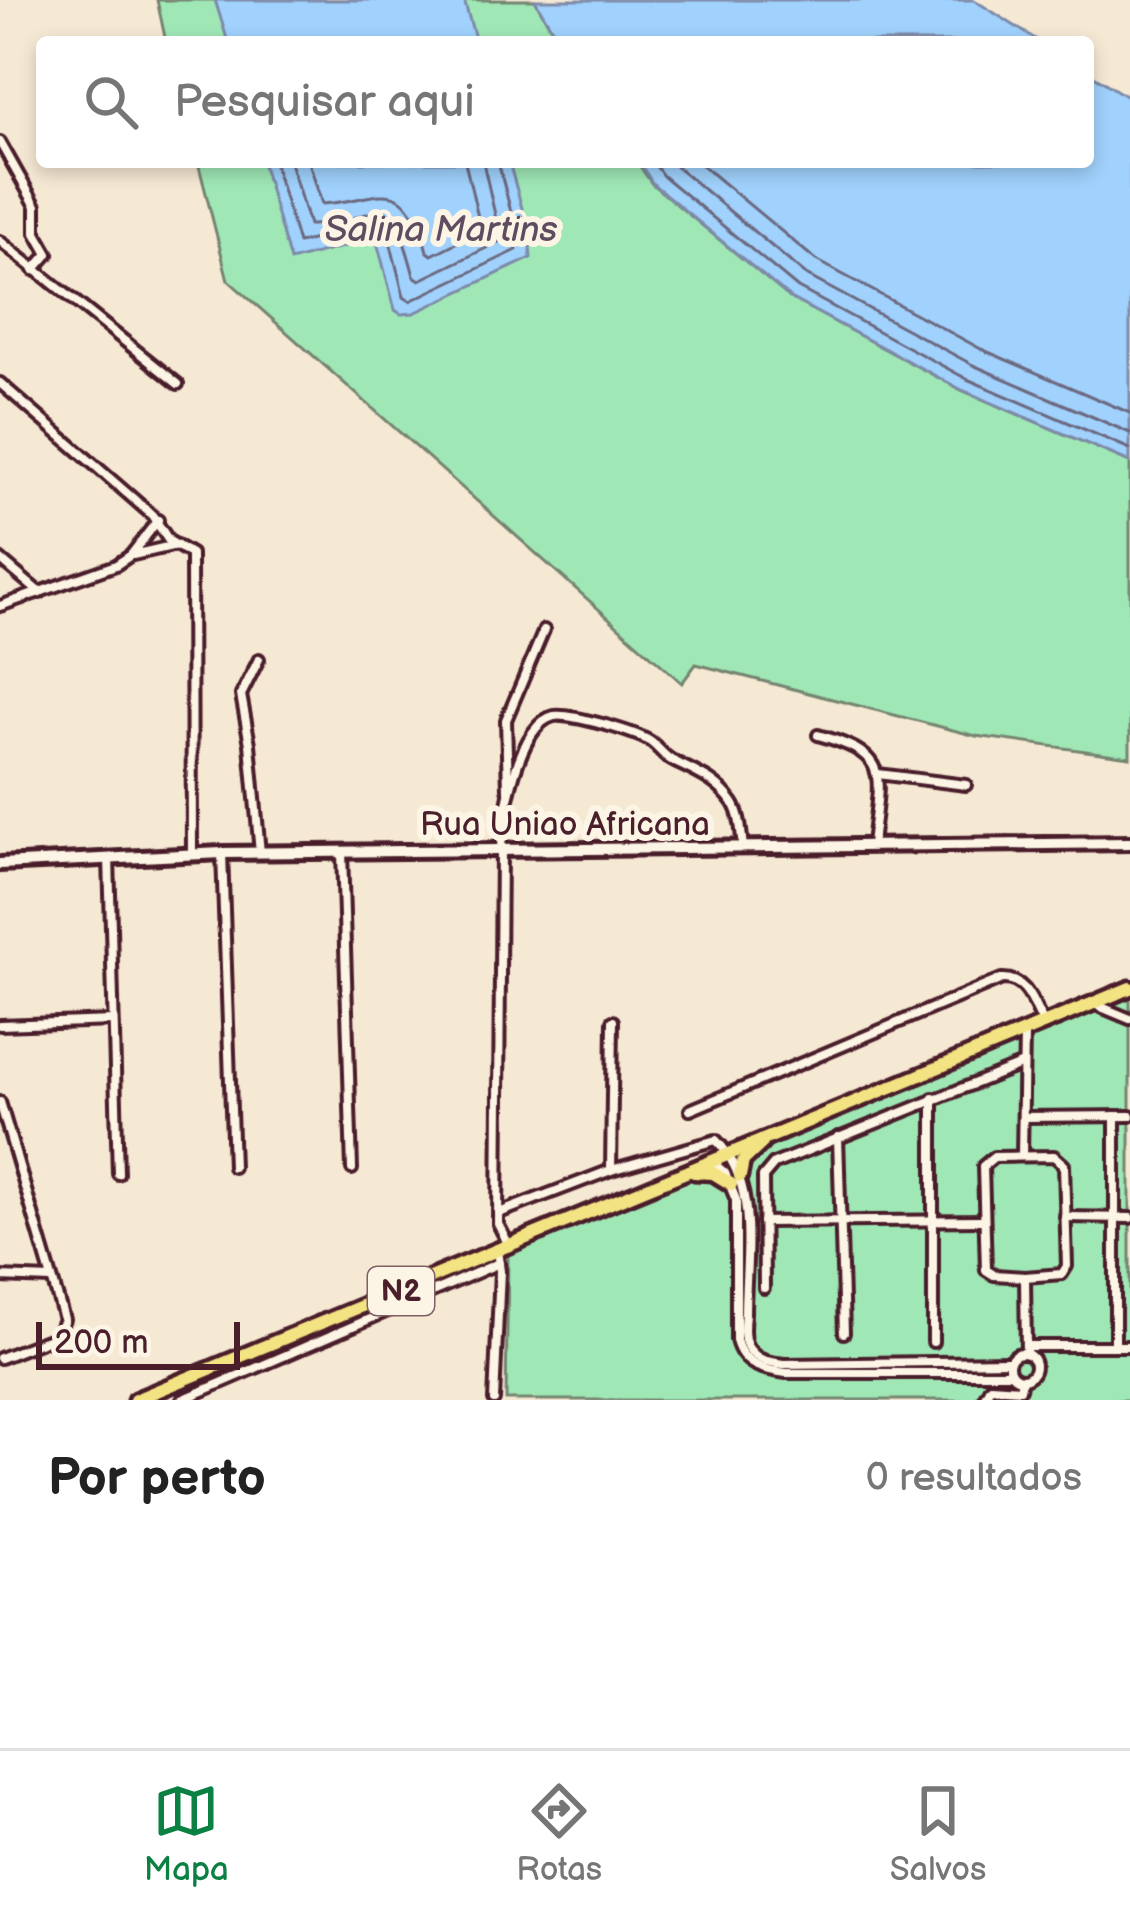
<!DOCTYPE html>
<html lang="pt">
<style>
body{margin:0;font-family:"Balsamiq Sans",sans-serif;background:#f6f6f6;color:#222}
.scale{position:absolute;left:36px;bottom:30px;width:204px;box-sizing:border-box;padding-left:12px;border:6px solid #4a1f2b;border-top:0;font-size:33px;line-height:42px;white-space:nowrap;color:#4a1f2b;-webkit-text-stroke:9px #fcf5e5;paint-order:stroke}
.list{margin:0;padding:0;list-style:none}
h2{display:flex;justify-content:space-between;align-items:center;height:156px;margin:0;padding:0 48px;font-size:51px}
h2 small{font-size:39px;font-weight:400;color:#767676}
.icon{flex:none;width:66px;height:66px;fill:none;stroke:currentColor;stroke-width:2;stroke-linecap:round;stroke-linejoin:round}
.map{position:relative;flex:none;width:1130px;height:1400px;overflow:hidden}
.search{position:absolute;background:#fff;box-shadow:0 6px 18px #0003;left:36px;right:36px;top:36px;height:132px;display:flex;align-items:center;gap:30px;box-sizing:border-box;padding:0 42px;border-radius:12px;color:#767676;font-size:45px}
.sheet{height:348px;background:#fff}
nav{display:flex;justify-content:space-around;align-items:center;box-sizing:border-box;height:168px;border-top:3px solid #e0e0e0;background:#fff;font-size:33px;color:#767676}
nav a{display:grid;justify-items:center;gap:6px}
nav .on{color:#0b8043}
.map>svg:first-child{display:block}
.green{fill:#9fe8b6;stroke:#748470;stroke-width:3}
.water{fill:#a0d2fd;stroke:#7e8aa9;stroke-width:3}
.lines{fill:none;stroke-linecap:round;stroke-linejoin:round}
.shore{stroke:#6c677f;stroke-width:3}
.minor-casing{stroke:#4a1f2b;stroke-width:16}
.secondary-casing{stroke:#4a1f2b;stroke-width:20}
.primary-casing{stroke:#4a1f2b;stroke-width:21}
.minor{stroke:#fcf5e5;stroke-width:8}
.secondary{stroke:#fcf5e5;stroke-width:10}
.primary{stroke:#f4e382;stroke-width:12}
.labels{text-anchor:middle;stroke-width:12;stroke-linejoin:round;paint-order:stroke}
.shield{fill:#fcf5e5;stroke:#7f5f63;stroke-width:3}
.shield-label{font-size:30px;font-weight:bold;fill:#4a1f2b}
.street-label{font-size:33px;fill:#4a1f2b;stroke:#fcf5e5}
.water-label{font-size:36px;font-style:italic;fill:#604c60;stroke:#fcf5e5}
</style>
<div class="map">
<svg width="1130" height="1400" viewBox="0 0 1130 1400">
<rect width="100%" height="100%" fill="#f6e9d4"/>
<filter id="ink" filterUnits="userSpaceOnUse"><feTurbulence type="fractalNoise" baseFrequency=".00833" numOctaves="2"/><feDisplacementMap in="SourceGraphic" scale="24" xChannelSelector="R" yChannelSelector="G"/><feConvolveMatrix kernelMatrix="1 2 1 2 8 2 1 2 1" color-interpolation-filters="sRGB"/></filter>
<g filter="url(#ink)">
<!-- green -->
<g class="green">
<polygon points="157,0 535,0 559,42 166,42"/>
<polygon points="198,162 637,162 652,184 790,298 961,390 1130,462 1130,757 976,736 696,664 682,683 228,280"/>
<polygon points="1130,990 1130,1400 506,1400 508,1254"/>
</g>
<!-- water -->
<g class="water">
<polygon points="215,0 464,0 476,42 228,42"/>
<polygon points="535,0 974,0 1040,42 560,42"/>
<polygon points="1088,72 1130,99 1130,462 962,390 790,298 653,184 639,162 1088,162"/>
<polygon points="262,162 509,162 529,233 531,258 414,313 401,314 395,310 376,238 290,261"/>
</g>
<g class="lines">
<!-- shore -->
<g class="shore">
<polyline points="274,162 298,243 371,227 381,228 389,237 404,297 410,301 517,250 517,235 498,162"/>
<path d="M290 162 309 225C380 226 387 171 414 276L420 280 501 241 483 162"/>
<path d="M309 162 322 204C381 201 404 168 427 251L432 255 481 230 465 162"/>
<polyline points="653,162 663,176 798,288 967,379 1130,449"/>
<polyline points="671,162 806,275 973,365 1130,433"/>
<polyline points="698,162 816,260 981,349 1130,413"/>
</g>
<!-- minor casing -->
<g class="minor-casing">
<g id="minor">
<polyline points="0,142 36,206 36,233 48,254 34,270"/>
<polyline points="0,241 178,384"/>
<polyline points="0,383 152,515 169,541 191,554 192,854"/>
<polyline points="133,555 176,545"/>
<polyline points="0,559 40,593"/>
<polyline points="0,606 116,565 131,555 158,520"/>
<polyline points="259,659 241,695 250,744 260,853"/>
<path d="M818 735C895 756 878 777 872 846"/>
<polyline points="878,774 966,785"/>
<polyline points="508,789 506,720 544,630"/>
<polyline points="342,852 352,1169"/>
<polyline points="222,853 233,1167"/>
<polyline points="109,858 118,1174"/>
<polyline points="1094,1004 1130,1019"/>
<polyline points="0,1025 113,1021"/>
<polyline points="933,1098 933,1342"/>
<polyline points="0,1102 64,1319 57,1336 0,1358"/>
<path d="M690 1110 1002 979C1027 978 1033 1004 1043 1023"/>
<polyline points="1023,1117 1130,1116"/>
<polyline points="838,1137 844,1333"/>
<polyline points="1022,1156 1024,1033"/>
<path d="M711 1161 725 1173 736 1200V1340C742 1365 762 1370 786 1373H1010"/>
<polyline points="611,1170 613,1021"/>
<path d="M499 1213 611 1170 716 1140C760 1184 745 1257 745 1313 744 1325 742 1341 750 1350 759 1362 771 1362 784 1364L1009 1361"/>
<polyline points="1065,1217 1130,1218"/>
<polyline points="763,1222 982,1220"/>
<path d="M509 1245 498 1224 501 849C502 819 518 724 554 716 569 713 641 733 652 743 660 749 663 756 673 761 697 773 717 780 733 803 741 816 741 833 743 848"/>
<polyline points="0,1277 51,1279"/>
<polyline points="1025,1277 994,1275 986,1270 983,1166 994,1157 1054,1156 1064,1165 1067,1266 1062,1274 1025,1277 1026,1353"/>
<polyline points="764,1288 763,1177 774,1164 1023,1064"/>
<polyline points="1026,1346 1130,1346"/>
<polyline points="1115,1346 1115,1116"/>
<circle cx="1022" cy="1366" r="13"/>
<polyline points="182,1400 499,1263"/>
<polyline points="494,1400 500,1271 497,1251"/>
<polyline points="983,1400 990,1387 1020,1389 1022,1379"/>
</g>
</g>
<!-- secondary casing -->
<g class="secondary-casing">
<polyline id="secondary" points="0,864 222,853 1130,843"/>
</g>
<!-- primary casing -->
<g class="primary-casing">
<g id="primary">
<polyline points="694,1172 713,1173 731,1184"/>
<polyline points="740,1176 743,1161 762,1143"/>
<polyline points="135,1400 1130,988"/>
</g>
</g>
<!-- minor -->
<use href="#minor" class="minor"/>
<!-- secondary -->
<use href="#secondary" class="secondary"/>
<!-- primary -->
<use href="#primary" class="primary"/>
</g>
</g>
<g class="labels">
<!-- shield labels -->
<rect class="shield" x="368" y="1267" width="66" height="48" rx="9"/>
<g class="shield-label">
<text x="401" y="1301">N2</text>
</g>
<!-- street labels -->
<g class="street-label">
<text x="565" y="835">Rua Uniao Africana</text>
</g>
<!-- water labels -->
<g class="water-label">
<text x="441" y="241">Salina Martins</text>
</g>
</g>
</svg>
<div class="scale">200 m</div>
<div class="search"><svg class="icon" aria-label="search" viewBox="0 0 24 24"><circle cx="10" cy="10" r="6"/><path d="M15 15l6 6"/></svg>Pesquisar aqui</div>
</div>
<section class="sheet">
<h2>Por perto<small>0 resultados</small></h2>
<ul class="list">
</ul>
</section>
<nav>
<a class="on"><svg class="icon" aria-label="map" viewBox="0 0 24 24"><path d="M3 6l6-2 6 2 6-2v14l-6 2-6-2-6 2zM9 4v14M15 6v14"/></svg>Mapa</a>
<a><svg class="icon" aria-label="directions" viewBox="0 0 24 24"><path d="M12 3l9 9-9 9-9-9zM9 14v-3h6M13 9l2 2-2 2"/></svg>Rotas</a>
<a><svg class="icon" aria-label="saved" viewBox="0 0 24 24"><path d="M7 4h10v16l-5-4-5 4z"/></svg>Salvos</a>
</nav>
